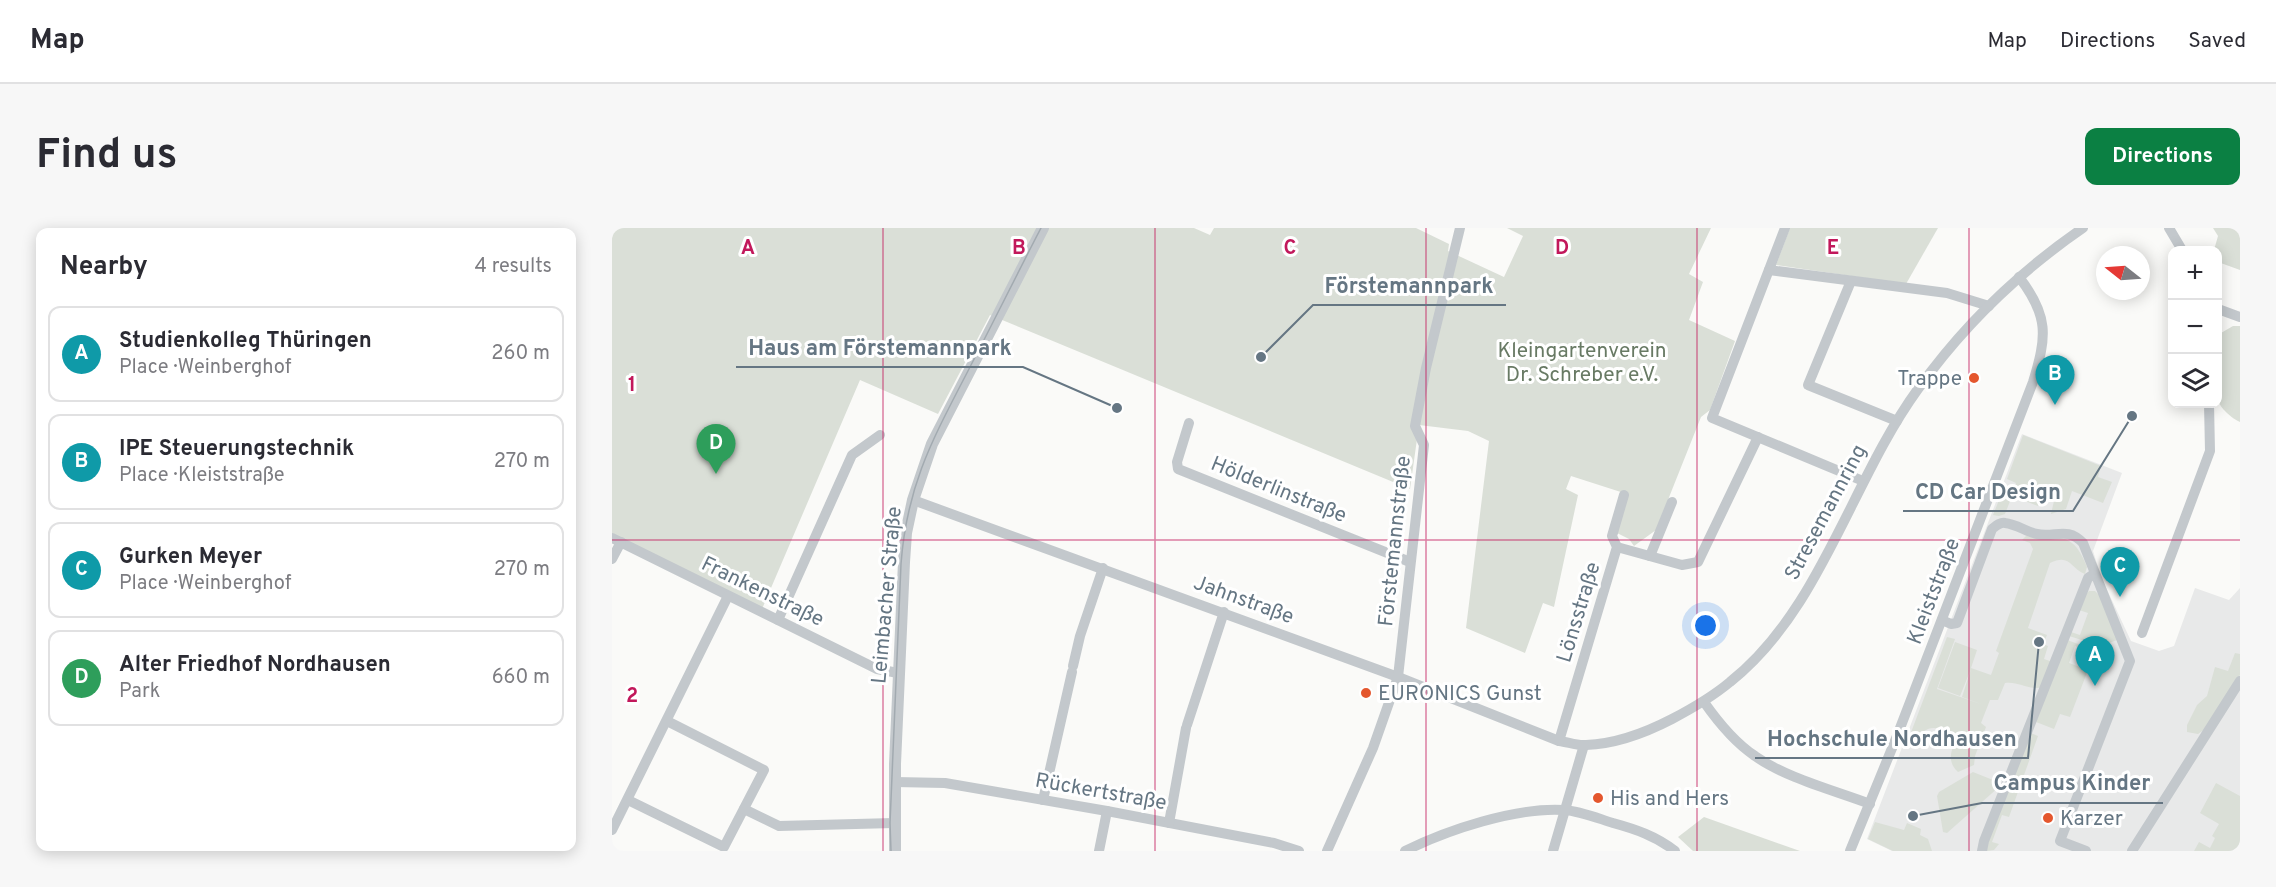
<!DOCTYPE html>
<meta charset="utf-8">
<style>
body{margin:0;font-family:Overpass,sans-serif;background:#f7f7f7;color:#2b2b33}
.controls{position:absolute;right:18px;top:18px;display:grid;overflow:hidden;border-radius:12px;box-shadow:0 3px 15px #0003}
.controls button{width:54px;height:54px;display:grid;place-items:center;padding:0;border:0;border-bottom:2px solid #e1e1e2;background:#fff;color:#2b2b33;font:30px sans-serif}
.compass{position:absolute;left:1484px;top:18px;width:54px;height:54px;border-radius:50%;background:#fff;box-shadow:0 3px 15px #0003;rotate:287deg}
.you{position:absolute;left:1094px;top:398px;width:21px;height:21px;margin:-15px;border:4px solid #fff;border-radius:50%;background:#1a73e8;box-shadow:0 0 0 9px #1a73e833}
.badge{display:grid;place-items:center;width:39px;height:39px;border-radius:50%;background:#0b8043;color:#fff;font-size:20px;font-weight:700}
.pin{position:absolute;translate:-50% -50px;filter:drop-shadow(0 2px 3px #0008)}
.pin::after{content:'';position:absolute;top:32px;width:21px;height:18px;background:inherit;clip-path:polygon(0 0,100% 0,50% 100%)}
.list{margin:0;padding:0;list-style:none}
h2{display:flex;justify-content:space-between;align-items:center;height:78px;margin:0;padding:0 24px;font-size:26px}
h2 small{font-size:20px;font-weight:400;color:#7c7c81}
.list li{display:grid;grid-template-columns:39px 1fr auto;gap:18px;align-items:center;box-sizing:border-box;height:96px;margin:0 12px 12px;padding:0 12px;border:2px solid #e1e1e2;border-radius:12px}
.list b{display:block;font-size:22px;white-space:nowrap}
.list p{margin:0;font-size:20px;white-space:nowrap;color:#7c7c81}
.list em{font-size:20px;font-style:normal;color:#7c7c81}
.icon{flex:none;width:33px;height:33px;fill:none;stroke:currentColor;stroke-width:2;stroke-linecap:round;stroke-linejoin:round}
.map{position:relative;flex:none;width:1628px;height:623px;overflow:hidden;border-radius:12px}
header{display:flex;align-items:center;gap:36px;box-sizing:border-box;height:84px;padding:0 30px;background:#fff;border-bottom:2px solid #e1e1e2}
header strong{font-size:28px}
nav{display:flex;gap:33px;margin-inline-start:auto;font-size:21px}
.intro{display:flex;align-items:center;justify-content:space-between;box-sizing:border-box;height:144px;padding:0 36px}
h1{margin:0;font-size:42px}
.button{padding:15px 27px;border-radius:12px;background:#0b8043;color:#fff;font-size:21px;font-weight:700}
main{display:flex;gap:36px;padding:0 36px}
aside{flex:1;background:#fff;border-radius:12px;box-shadow:0 3px 15px #0003}
.map>svg:first-child{display:block}
.built{fill:#e8e9e9}
.green{fill:#dadfd7}
.lines{fill:none;stroke-linecap:round;stroke-linejoin:round}
.minor{stroke:#c3c8cc;stroke-width:10}
.tertiary{stroke:#c3c8cc;stroke-width:12}
.tram{stroke:#a2aab0;stroke-width:1.5}
.grid{fill:none;stroke:#c2185b;stroke-width:1.5;stroke-opacity:0.55}
.poi-dot{fill:#e4572e;stroke:#fff;stroke-width:2}
.labels{text-anchor:middle;stroke-width:6;stroke-linejoin:round;paint-order:stroke}
.park-label{font-size:21px;fill:#687a64;stroke:#fff}
.poi-label{font-size:21px;fill:#657683;stroke:#fff;text-anchor:start}
.street-label{font-size:21px;fill:#657683;stroke:#fff}
.grid-label{font-size:20px;text-anchor:middle;font-weight:bold;fill:#c2185b;stroke:#fff;stroke-width:6;stroke-linejoin:round;paint-order:stroke}
.leader{fill:none;stroke:#657683;stroke-width:2}
.callout-dot{fill:#657683;stroke:#fff;stroke-width:2}
.callout-label{font-size:22px;text-anchor:middle;font-weight:bold;fill:#657683;stroke:#fff;stroke-width:6;stroke-linejoin:round;paint-order:stroke}
</style>
<header>
<strong>Map</strong>
<nav><a>Map</a><a>Directions</a><a>Saved</a></nav>
</header>
<div class="intro"><h1>Find us</h1><a class="button">Directions</a></div>
<main>
<aside>
<h2>Nearby<small>4 results</small></h2>
<ul class="list">
<li><span class="badge" style="background:#0f9aa8">A</span><div><b>Studienkolleg Thüringen</b><p>Place · Weinberghof</p></div><em>260 m</em></li>
<li><span class="badge" style="background:#0f9aa8">B</span><div><b>IPE Steuerungstechnik</b><p>Place · Kleiststraße</p></div><em>270 m</em></li>
<li><span class="badge" style="background:#0f9aa8">C</span><div><b>Gurken Meyer</b><p>Place · Weinberghof</p></div><em>270 m</em></li>
<li><span class="badge" style="background:#2e9e5b">D</span><div><b>Alter Friedhof Nordhausen</b><p>Park</p></div><em>660 m</em></li>
</ul>
</aside>
<div class="map">
<svg width="1628" height="623" viewBox="0 0 1628 623">
<rect width="100%" height="100%" fill="#fafaf8"/>
<!-- built -->
<polygon class="built" points="1410,206 1510,245 1481,323 1490,351 1519,413 1547,423 1562,418 1583,360 1617,372 1628,360 1628,623 1280,623 1255,611"/>
<!-- green -->
<g class="green">
<polygon points="0,0 582,0 598,7 602,0 804,0 837,16 836,23 892,49 911,8 895,0 1099,0 1077,46 1091,54 1077,92 1123,113 1098,182 1089,189 1044,302 1022,318 1017,311 1005,305 1015,266 959,248 954,261 966,267 942,379 931,375 913,425 854,400 877,213 856,203 807,197 798,261 378,87 326,186 248,152 150,381 0,306"/>
<polygon points="1178,0 1326,0 1294,56 1164,37"/>
<polygon points="1601,0 1628,0 1628,42 1606,34 1606,22 1602,22 1606,8"/>
<path d="M1621 98H1628V194C1621 191 1607 180 1606 171 1603 155 1605 121 1609 105Z"/>
<polygon points="1411,207 1489,238 1486,249 1500,254 1491,275 1460,263 1454,281 1439,286 1442,273 1434,271 1432,275 1427,274 1426,278 1400,268 1393,286 1387,288 1381,287 1393,257 1402,260 1404,255 1395,251"/>
<path d="M1414 308C1448 310 1461 303 1475 339L1473 346C1458 340 1458 325 1438 335L1416 400 1435 407 1431 416 1436 418 1432 431 1441 434 1431 459C1417 463 1407 453 1393 455L1386 472H1378L1369 495 1374 499 1363 528 1362 537 1346 544C1333 532 1341 521 1345 506 1324 499 1314 494 1302 516L1295 515 1335 409 1343 411 1325 461 1369 476 1350 469 1359 441 1348 468 1326 460 1343 414 1365 422 1359 440 1379 447 1387 425 1384 423 1421 321 1418 315 1410 312Z"/>
<polygon points="1477,363 1483,363 1488,368 1505,412 1489,418 1457,408 1459,404 1468,407 1476,385 1467,382 1473,367"/>
<polygon points="1455,412 1469,417 1468,420 1463,418 1457,435 1476,442 1458,489 1448,486 1442,501 1424,494"/>
<polygon points="1623,425 1628,426 1628,447 1593,501 1586,506 1575,504 1575,497 1585,477 1595,468 1603,439 1616,443"/>
<polygon points="1419,505 1426,508 1397,589 1390,587 1380,614 1387,616 1382,622 1375,623 1374,620"/>
<polygon points="1361,544 1386,554 1388,558 1335,605 1331,604 1325,568 1327,564"/>
<polygon points="1604,555 1628,568 1628,623 1582,623 1587,614 1598,620 1603,610 1600,608 1607,596 1588,585"/>
<polygon points="1092,589 1188,623 1081,623 1066,609"/>
<polygon points="1263,594 1292,602 1295,595 1309,601 1308,607 1316,611 1320,623 1281,623 1256,611"/>
</g>
<g class="lines">
<!-- minor -->
<g class="minor">
<polyline points="1173,0 1100,190 1251,253"/>
<polyline points="1557,0 1570,22"/>
<polyline points="1157,42 1335,65 1377,78"/>
<polyline points="1239,53 1196,157 1285,193"/>
<polyline points="1606,81 1628,89"/>
<polyline points="577,195 565,234 566,241 798,334"/>
<path d="M301 272 786 449 947 513C956 514 965 518 974 517 1003 516 1035 504 1060 491 1081 480 1100 469 1118 454 1209 382 1239 253 1306 161 1351 98 1407 44 1471 0"/>
<polyline points="0,310 265,441 286,445"/>
<polyline points="1005,319 1070,337 1086,334 1146,209"/>
<polyline points="1038,328 1060,274"/>
<polyline points="0,331 9,314"/>
<polyline points="166,392 240,227 268,207"/>
<path d="M1330 392 1339 396 1345 395 1380 301C1384 298 1388 294 1393 295 1404 296 1415 304 1425 306 1443 310 1455 298 1471 315L1518 433 1448 613 1474 623"/>
<polyline points="1530,405 1598,223 1597,176"/>
<polyline points="461,438 468,408 491,340"/>
<path d="M1092 474C1106 494 1122 514 1143 528 1174 550 1221 562 1258 576"/>
<polyline points="575,497 612,384"/>
<polyline points="947,513 1005,319 1000,308 1012,267"/>
<polyline points="283,554 333,555 495,583 662,615 687,623"/>
<polyline points="16,572 112,619 152,542 55,493"/>
<polyline points="431,572 460,444"/>
<polyline points="132,581 167,598 282,595"/>
<polyline points="557,595 574,500"/>
<polyline points="0,602 116,368"/>
<polyline points="487,623 495,583"/>
<polyline points="715,623 761,520 786,449 812,217 803,198 814,140 848,0"/>
<path d="M793 623C835 602 904 579 952 582 968 583 985 590 1001 595 1023 601 1044 608 1063 623"/>
<polyline points="941,623 972,517"/>
<path d="M1238 623 1285 508 1421 154C1435 108 1437 88 1407 49"/>
<polyline points="1370,623 1372,613 1476,350 1482,346"/>
<polyline points="1520,623 1628,453"/>
</g>
<!-- tertiary -->
<polyline class="tertiary" points="283,623 283,536 292,334 294,305 301,272 320,216 431,0"/>
<!-- tram -->
<path class="tram" d="M279 623 278 595 289 336C295 255 322 209 358 139 382 93 405 46 429 0"/>
</g>
<!-- grid -->
<path class="grid" d="M271 0V623M543 0V623M814 0V623M1085 0V623M1357 0V623M0 312H1628"/>
<!-- markers -->
<g class="poi-dot">
<circle cx="1362" cy="150" r="6"/>
<circle cx="754" cy="465" r="6"/>
<circle cx="986" cy="570" r="6"/>
<circle cx="1436" cy="590" r="6"/>
</g>
<g class="labels">
<!-- park labels -->
<g class="park-label">
<text x="970" y="129">Kleingartenverein<tspan x="970" dy="24">Dr. Schreber e.V.</tspan></text>
</g>
<!-- poi labels -->
<g class="poi-label">
<text x="1350" y="157" text-anchor="end">Trappe</text>
<text x="766" y="472">EURONICS Gunst</text>
<text x="998" y="577">His and Hers</text>
<text x="1448" y="597">Karzer</text>
</g>
<!-- street labels -->
<g class="street-label">
<text transform="translate(667 261) rotate(22)" y="7">Hölderlinstraße</text>
<text transform="translate(1213 284) rotate(-62)" y="7">Stresemannring</text>
<text transform="translate(782 313) rotate(-84)" y="7">Förstemannstraße</text>
<text transform="translate(151 363) rotate(26)" y="7">Frankenstraße</text>
<text transform="translate(1321 363) rotate(-69)" y="7">Kleiststraße</text>
<text transform="translate(274 367) rotate(-85)" y="7">Leimbacher Straße</text>
<text transform="translate(632 371) rotate(20)" y="7">Jahnstraße</text>
<text transform="translate(966 384) rotate(-73)" y="7">Lönsstraße</text>
<text transform="translate(489 563) rotate(10)" y="7">Rückertstraße</text>
</g>
</g>
<g class="grid-label">
<text x="136" y="26">A</text>
<text x="407" y="26">B</text>
<text x="678" y="26">C</text>
<text x="950" y="26">D</text>
<text x="1221" y="26">E</text>
<text x="20" y="163">1</text>
<text x="20" y="474">2</text>
</g>
<!-- callouts -->
<path class="leader" d="M649 129L701 77H894M505 180L411 139H124M1520 188L1461 283H1291M1427 414L1416 530H1143M1301 588L1370 575H1551"/>
<g class="callout-dot">
<circle cx="649" cy="129" r="6"/>
<circle cx="505" cy="180" r="6"/>
<circle cx="1520" cy="188" r="6"/>
<circle cx="1427" cy="414" r="6"/>
<circle cx="1301" cy="588" r="6"/>
</g>
<g class="callout-label">
<text x="797" y="65">Förstemannpark</text>
<text x="268" y="127">Haus am Förstemannpark</text>
<text x="1376" y="271">CD Car Design</text>
<text x="1280" y="518">Hochschule Nordhausen</text>
<text x="1460" y="562">Campus Kinder</text>
</g>
</svg>
<div class="controls">
<button>+</button>
<button>−</button>
<button><svg class="icon" aria-label="layers" viewBox="0 0 24 24"><path d="M12 4l9 5-9 5-9-5zM3 14l9 5 9-5"/></svg></button>
</div>
<svg class="compass" viewBox="-18 -18 36 36"><path d="M0-13l5 13h-10z" fill="#e53935"/><path d="M0 13l5-13h-10z" fill="#7c7c81"/></svg>
<div class="you"></div>
<div class="pin badge" style="left:1483px;top:458px;background:#0f9aa8">A</div>
<div class="pin badge" style="left:1443px;top:177px;background:#0f9aa8">B</div>
<div class="pin badge" style="left:1508px;top:369px;background:#0f9aa8">C</div>
<div class="pin badge" style="left:104px;top:246px;background:#2e9e5b">D</div>
</div>
</main>
